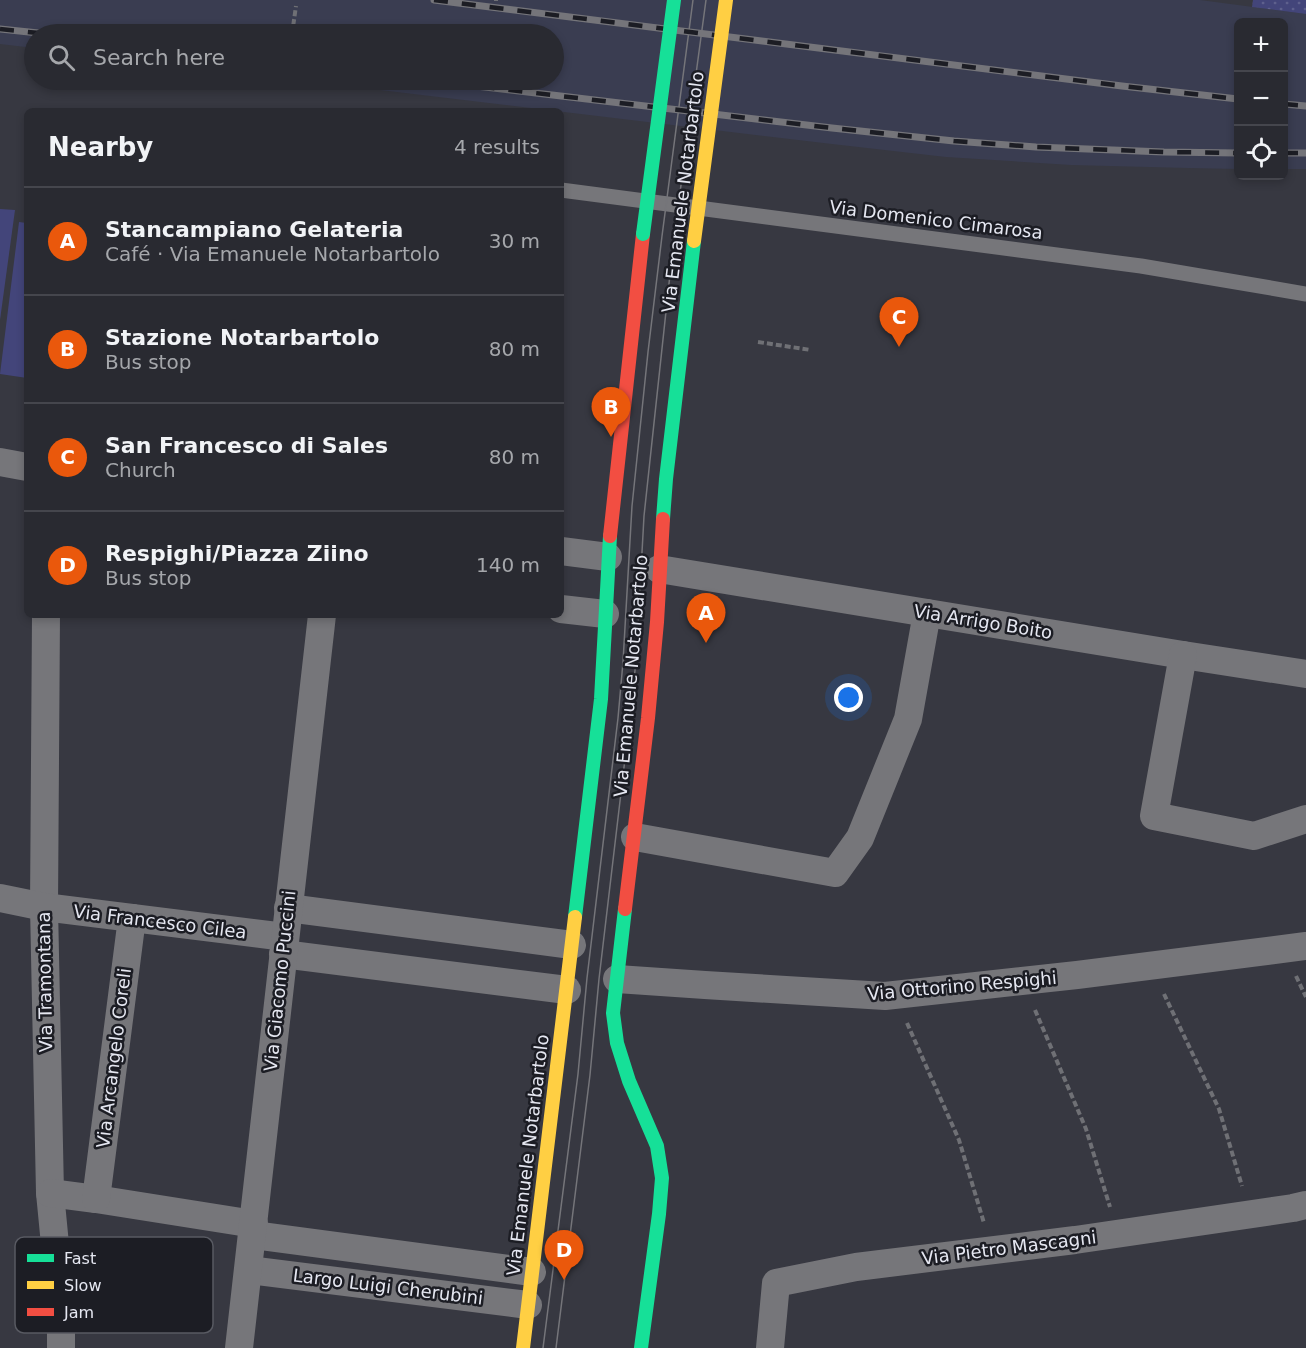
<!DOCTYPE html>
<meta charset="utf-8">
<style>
body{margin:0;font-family:"DejaVu Sans",sans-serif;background:#313239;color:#f1f3f6}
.controls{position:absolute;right:18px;top:18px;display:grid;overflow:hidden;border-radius:9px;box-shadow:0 3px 9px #0003}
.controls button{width:54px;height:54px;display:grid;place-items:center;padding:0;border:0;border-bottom:2px solid #45464d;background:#292a31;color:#f1f3f6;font:30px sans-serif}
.you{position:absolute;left:849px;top:698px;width:21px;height:21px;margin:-15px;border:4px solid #fff;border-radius:50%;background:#1a73e8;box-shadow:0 0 0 9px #1a73e833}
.badge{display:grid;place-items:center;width:39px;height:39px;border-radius:50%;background:#ea580c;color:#fff;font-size:20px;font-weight:700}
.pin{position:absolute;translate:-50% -50px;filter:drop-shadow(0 2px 3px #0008)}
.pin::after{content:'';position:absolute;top:32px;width:21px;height:18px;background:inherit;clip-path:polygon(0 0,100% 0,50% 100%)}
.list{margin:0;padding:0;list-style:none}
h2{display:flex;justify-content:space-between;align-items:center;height:78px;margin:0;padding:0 24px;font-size:26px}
h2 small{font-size:20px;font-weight:400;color:#a5a7ab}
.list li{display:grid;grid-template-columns:39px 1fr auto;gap:18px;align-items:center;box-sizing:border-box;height:108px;padding:0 24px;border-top:2px solid #45464d}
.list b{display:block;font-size:22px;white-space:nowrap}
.list p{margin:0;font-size:20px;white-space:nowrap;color:#a5a7ab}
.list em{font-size:20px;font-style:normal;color:#a5a7ab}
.icon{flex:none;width:33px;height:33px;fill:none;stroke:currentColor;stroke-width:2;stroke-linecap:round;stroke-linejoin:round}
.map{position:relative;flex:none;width:1306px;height:1348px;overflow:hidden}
.search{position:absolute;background:#292a31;box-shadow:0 3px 9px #0003;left:24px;top:24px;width:540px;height:66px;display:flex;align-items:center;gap:15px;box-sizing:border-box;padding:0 21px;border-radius:33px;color:#a5a7ab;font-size:22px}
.panel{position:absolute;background:#292a31;box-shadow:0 3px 9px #0003;left:24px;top:108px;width:540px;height:510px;border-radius:9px}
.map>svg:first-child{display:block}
.built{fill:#3a3d51}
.grass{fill:url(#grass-dots)}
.green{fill:#43457a}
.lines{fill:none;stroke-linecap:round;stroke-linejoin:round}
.path{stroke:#6f7075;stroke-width:4;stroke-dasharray:6 3;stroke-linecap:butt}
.lane{stroke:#76767a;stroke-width:15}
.street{stroke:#76767a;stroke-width:28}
.fast{stroke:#16e098;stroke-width:14}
.slow{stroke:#ffcf43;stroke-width:14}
.jam{stroke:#f24e42;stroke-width:14}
.tram{stroke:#75757a;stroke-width:1.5}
.rail-casing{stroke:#75757a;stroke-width:7}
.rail{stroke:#1c1d24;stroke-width:4.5;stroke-dasharray:14;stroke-linecap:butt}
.fast-bridge{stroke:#16e098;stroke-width:14}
.slow-bridge{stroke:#ffcf43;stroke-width:14}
.labels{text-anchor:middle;stroke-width:5;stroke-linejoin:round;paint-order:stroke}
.street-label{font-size:18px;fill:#e5e7f1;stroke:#1c1d24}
.key{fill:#1c1d24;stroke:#585a62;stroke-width:1.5}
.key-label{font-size:16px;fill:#e5e7f1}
</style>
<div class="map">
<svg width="1306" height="1348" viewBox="0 0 1306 1348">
<defs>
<pattern id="grass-dots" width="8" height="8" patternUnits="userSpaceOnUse" patternTransform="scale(1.5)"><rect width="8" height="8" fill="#43457a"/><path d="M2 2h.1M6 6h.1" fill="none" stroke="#5e608d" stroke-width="1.8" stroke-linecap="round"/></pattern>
</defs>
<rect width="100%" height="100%" fill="#373841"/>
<!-- built -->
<polygon class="built" points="0,0 1200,0 1306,14 1306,169 1284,169 1284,22 1238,22 1238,169 1188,168 1071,165 946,157 832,144 296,80 554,80 554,34 34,34 34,48 0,44"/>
<!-- grass -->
<polygon class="grass" points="1253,0 1306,0 1306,14 1252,7"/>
<!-- green -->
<g class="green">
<polygon points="0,209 15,210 0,320"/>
<polygon points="19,222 27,223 27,378 0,374"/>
</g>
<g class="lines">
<!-- path -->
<g class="path">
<polyline points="496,1 496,0"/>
<polyline points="292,34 296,6"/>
<polyline points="492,34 492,31"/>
<polyline points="758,342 811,350"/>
<polyline points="1296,976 1306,997"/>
<polyline points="1164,994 1219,1109 1242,1186"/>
<polyline points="1035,1010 1086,1129 1110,1207"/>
<polyline points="907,1023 959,1140 984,1223"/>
</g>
<!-- lane -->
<polyline class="lane" points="561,190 1141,266 1306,294"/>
<!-- street -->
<g class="street">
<polyline points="0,462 27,467"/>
<polyline points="561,551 608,557"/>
<polyline points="659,569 1183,655 1306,674"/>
<polyline points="561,609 605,614"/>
<polyline points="46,615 44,907 50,1193 61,1306 61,1348"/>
<polyline points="1183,655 1154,816 1254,836 1306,819"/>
<polyline points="635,837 835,873 860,838 908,719 927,613"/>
<polyline points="0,898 44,907 285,937"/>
<polyline points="288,908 572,945"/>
<polyline points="283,954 567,990"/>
<polyline points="617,979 705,985 885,996 1077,975 1306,946"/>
<polyline points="50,1193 96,1199 254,1224"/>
<polyline points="96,1199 132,918"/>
<polyline points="253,1235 532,1272"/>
<polyline points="249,1270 528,1305"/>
<polyline points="239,1348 322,615"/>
<polyline points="770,1348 776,1283 856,1267 1075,1240 1293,1208 1306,1205"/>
</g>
<!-- fast -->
<g class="fast">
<polyline points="663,519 666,479 694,241"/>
<polyline points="625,909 613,1013 617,1043 629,1081 657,1146 662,1178 659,1214 641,1348"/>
<polyline points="575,917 601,699 610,536"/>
</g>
<!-- slow -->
<polyline class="slow" points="523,1348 575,917"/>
<!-- jam -->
<g class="jam">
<polyline points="610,536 643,234"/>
<polyline points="625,909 648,718 657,622 663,519"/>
</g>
<!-- tram -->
<g class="tram">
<polyline points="543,1348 578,1074 587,978 618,718 623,662 632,506 648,352 662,236 693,0"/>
<polyline points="556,1348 590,1075 599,979 631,708 636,661 644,516 674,237 706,0"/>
</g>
<!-- rail casing -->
<g class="rail-casing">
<g id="rail">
<polyline points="434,0 1122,86 1238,99"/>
<polyline points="0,29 48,34"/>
<polyline points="425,80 832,128 954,141 1036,147 1164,152 1238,153"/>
<polyline points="1284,104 1306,106"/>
<polyline points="1284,153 1306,153"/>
</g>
</g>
<!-- rail -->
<use href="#rail" class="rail"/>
<!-- fast-bridge -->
<polyline class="fast-bridge" points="643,234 674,0"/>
<!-- slow-bridge -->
<polyline class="slow-bridge" points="694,241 726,0"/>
</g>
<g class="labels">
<!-- street labels -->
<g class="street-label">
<text transform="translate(683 192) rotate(-83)" y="6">Via Emanuele Notarbartolo</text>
<text transform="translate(936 220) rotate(7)" y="6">Via Domenico Cimarosa</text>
<text transform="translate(983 622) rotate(9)" y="6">Via Arrigo Boito</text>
<text transform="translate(631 676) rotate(-85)" y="6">Via Emanuele Notarbartolo</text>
<text transform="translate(160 922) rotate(7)" y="6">Via Francesco Cilea</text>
<text transform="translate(280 981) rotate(-84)" y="6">Via Giacomo Puccini</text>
<text transform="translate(45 982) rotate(-91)" y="6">Via Tramontana</text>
<text transform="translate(962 986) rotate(-5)" y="6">Via Ottorino Respighi</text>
<text transform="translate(114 1058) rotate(-83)" y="6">Via Arcangelo Coreli</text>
<text transform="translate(528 1155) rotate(-83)" y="6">Via Emanuele Notarbartolo</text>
<text transform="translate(1009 1248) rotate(-7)" y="6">Via Pietro Mascagni</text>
<text transform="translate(388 1287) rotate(7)" y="6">Largo Luigi Cherubini</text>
</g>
</g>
<!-- legend -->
<rect x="15" y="1237" width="198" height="96" rx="9" class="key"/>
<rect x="27" y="1254" width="27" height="8" fill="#16e098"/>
<rect x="27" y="1281" width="27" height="8" fill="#ffcf43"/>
<rect x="27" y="1308" width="27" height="8" fill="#f24e42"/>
<g class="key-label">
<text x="64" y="1264">Fast</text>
<text x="64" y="1291">Slow</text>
<text x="64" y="1318">Jam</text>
</g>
</svg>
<div class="controls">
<button>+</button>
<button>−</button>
<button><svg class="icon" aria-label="locate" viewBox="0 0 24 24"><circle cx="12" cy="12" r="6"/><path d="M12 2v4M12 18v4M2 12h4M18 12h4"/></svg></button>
</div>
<div class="you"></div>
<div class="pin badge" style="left:706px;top:643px">A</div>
<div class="pin badge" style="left:611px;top:437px">B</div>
<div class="pin badge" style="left:899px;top:347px">C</div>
<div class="pin badge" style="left:564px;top:1280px">D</div>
<div class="search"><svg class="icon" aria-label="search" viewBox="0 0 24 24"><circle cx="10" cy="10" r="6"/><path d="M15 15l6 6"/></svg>Search here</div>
<section class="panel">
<h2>Nearby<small>4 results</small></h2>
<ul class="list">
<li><span class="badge">A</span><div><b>Stancampiano Gelateria</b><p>Café · Via Emanuele Notarbartolo</p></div><em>30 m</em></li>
<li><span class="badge">B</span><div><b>Stazione Notarbartolo</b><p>Bus stop</p></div><em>80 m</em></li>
<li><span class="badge">C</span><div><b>San Francesco di Sales</b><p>Church</p></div><em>80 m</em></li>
<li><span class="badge">D</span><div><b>Respighi/Piazza Ziino</b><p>Bus stop</p></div><em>140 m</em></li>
</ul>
</section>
</div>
